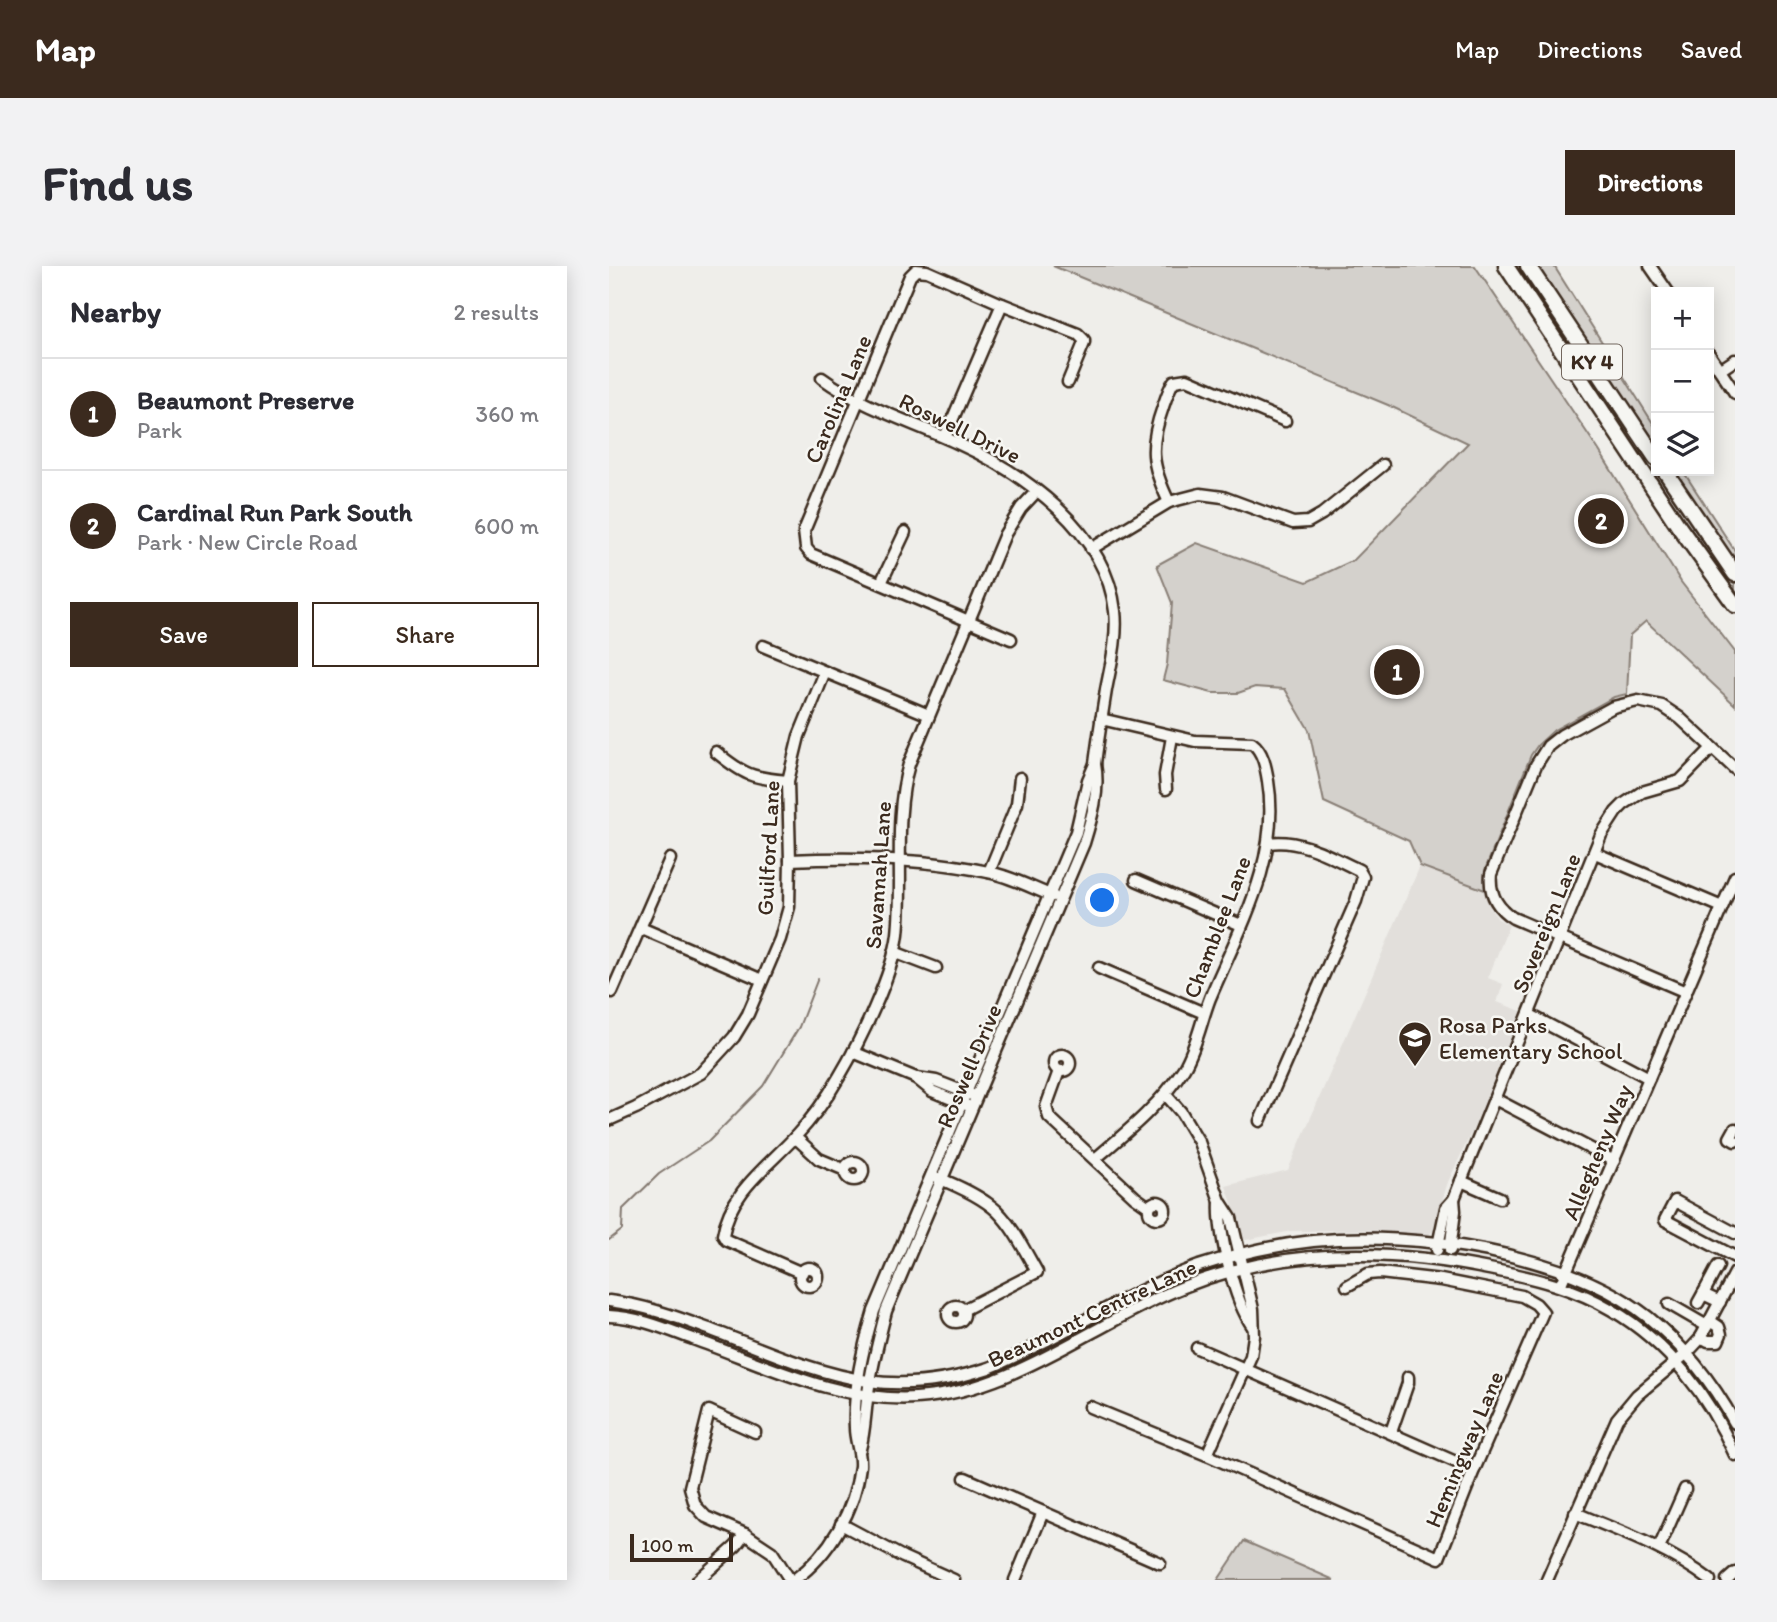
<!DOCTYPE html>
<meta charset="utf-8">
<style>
body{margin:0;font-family:Itim,sans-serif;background:#f2f2f3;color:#2b2b33}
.controls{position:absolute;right:21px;top:21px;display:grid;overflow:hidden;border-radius:0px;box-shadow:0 4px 18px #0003}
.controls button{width:63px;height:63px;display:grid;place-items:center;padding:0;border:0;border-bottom:2px solid #e1e1e2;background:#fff;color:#2b2b33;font:35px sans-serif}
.scale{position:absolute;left:21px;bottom:18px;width:103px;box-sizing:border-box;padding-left:7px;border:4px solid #3b2a1e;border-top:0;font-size:19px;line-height:24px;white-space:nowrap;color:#3b2a1e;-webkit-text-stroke:5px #f6f6f2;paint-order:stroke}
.you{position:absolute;left:494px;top:635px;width:24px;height:24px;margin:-18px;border:5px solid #fff;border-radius:50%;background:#1a73e8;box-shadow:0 0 0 10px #1a73e833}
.badge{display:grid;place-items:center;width:46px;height:46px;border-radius:50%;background:#3b2a1e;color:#fff;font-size:23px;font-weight:700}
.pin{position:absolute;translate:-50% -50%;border:4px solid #fff;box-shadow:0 2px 7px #0006}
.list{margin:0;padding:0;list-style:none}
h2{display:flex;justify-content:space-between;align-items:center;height:91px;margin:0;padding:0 28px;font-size:30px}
h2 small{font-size:23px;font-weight:400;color:#7c7c81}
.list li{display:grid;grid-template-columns:46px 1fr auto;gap:21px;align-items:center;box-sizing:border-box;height:112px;padding:0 28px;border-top:2px solid #e1e1e2}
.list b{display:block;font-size:26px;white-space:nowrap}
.list p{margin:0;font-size:23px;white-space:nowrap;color:#7c7c81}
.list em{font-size:23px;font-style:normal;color:#7c7c81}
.actions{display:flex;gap:14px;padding:21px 28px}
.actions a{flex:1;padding:16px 0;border:2px solid #3b2a1e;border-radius:0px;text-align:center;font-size:24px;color:#3b2a1e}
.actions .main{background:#3b2a1e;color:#fff}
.icon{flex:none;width:38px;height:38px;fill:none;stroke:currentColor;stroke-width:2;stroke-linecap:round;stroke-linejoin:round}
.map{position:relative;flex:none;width:1126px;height:1314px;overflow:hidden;border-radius:0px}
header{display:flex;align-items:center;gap:42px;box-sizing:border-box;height:98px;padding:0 35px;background:#3b2a1e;color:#fff}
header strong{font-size:33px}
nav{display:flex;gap:38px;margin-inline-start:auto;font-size:24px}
.intro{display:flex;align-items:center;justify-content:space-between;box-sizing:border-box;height:168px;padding:0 42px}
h1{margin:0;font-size:49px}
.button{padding:18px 32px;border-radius:0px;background:#3b2a1e;color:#fff;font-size:24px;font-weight:700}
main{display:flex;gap:42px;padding:0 42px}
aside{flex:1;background:#fff;border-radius:0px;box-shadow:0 4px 18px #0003}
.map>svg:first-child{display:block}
.built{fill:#e2dfdb}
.green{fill:#d4d1cc;stroke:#887e75;stroke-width:2}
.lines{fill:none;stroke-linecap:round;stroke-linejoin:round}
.stream{stroke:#81766d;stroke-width:2}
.minor-casing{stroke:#3b2a1e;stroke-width:15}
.highway-casing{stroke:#3b2a1e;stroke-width:19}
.minor{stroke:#f6f6f2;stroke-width:10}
.highway{stroke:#f6f6f2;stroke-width:14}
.labels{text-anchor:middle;stroke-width:5;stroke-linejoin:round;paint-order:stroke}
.shield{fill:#f6f6f2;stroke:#73675e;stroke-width:2}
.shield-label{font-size:21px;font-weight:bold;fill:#3b2a1e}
.street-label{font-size:23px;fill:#3b2a1e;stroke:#f6f6f2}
.poi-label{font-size:23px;fill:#3b2a1e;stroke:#f6f6f2;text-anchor:start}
</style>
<header>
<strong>Map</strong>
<nav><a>Map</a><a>Directions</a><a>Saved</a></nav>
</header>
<div class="intro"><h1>Find us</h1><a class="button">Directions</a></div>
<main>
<aside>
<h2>Nearby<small>2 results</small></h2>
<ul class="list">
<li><span class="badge">1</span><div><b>Beaumont Preserve</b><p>Park</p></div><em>360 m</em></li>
<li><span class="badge">2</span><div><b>Cardinal Run Park South</b><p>Park · New Circle Road</p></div><em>600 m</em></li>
</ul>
<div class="actions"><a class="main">Save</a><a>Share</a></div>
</aside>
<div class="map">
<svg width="1126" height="1314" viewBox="0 0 1126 1314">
<rect width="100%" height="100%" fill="#efeeea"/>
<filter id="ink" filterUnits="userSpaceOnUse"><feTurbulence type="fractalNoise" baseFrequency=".0143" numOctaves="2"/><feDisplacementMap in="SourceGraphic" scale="14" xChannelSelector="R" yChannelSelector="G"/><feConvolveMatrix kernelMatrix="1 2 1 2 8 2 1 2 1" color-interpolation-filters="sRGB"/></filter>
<g filter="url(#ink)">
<!-- built -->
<polygon class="built" points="811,600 876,624 882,644 889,653 900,659 879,712 894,718 888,736 912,745 866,859 839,916 823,966 819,969 748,964 683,965 636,974 617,920 679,904"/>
<!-- green -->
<g class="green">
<polygon points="444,0 866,0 989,183 1072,316 1126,386 1126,439 1037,355 1021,369 1018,428 1005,431 945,464 929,479 922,489 876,604 876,624 811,600 800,575 715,536 700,464 676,423 646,421 629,427 603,427 554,414 558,398 563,337 548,299 588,277 698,316 745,294 859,177 779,139"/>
<polygon points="902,0 912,0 1072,243 1126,318 1126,331 1091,284"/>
<polygon points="927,0 945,0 1047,162 1047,181"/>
<polygon points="1063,205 1074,205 1126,285 1126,297"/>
<polygon points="635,1275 725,1314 609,1314"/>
</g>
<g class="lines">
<!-- stream -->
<polyline class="stream" points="0,974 13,964 14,943 50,908 100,875 154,820 190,761 209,712"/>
<!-- minor casing -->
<g class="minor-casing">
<g id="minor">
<polyline points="1041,0 1059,26"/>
<polyline points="1100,88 1126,127"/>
<polyline points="1111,104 1126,94"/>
<polyline points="336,171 393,38"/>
<path d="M560 236C542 199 540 180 554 141 557 132 560 122 565 115L578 113 676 155"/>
<polyline points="482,283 560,236 591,228 614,231 684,257 699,256 713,248 774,199"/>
<polyline points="272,317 296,266"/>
<polyline points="402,373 202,288 197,282 195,265 301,10 307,4 318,5 393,38 469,68 475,74 475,77 459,116"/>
<polyline points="154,380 320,449"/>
<path d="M107 486C135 509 143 512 179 515"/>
<polyline points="557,523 556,509 563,471"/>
<polyline points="986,587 1113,641"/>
<path d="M181 594C247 591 314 592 379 606 401 610 423 622 444 630"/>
<polyline points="380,606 408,538 411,512"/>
<polyline points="527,614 632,659"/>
<polyline points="32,662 153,714"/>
<polyline points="285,686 327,702"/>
<polyline points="490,702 595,747"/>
<polyline points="3,726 61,593"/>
<path d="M1077 726 904 652C888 642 880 627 882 608L927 499 939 480 953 469 1004 441 1029 435 1053 440 1071 452 1126 503"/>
<polyline points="921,749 1040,812"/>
<polyline points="244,786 307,812 323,825 357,839"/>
<circle cx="453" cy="797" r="8"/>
<polyline points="450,805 437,841 440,851 526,931 540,941"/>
<polyline points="308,812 327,815 363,829"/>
<polyline points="557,829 572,846 590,876 611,935 622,952 644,1043 645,1070 642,1090 598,1189"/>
<polyline points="886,833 1005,895"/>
<polyline points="0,854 27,842 92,807 125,771 139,748 171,673 180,641 181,594 179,515 190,470 216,406"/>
<path d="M651 855 747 635 754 611 750 604C722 591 691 572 660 577"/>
<polyline points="1126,863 1121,872 1126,875"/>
<polyline points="186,871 210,893 236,904"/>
<path d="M486 893C519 865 552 838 575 802 588 780 592 755 601 732 630 663 672 593 659 515 657 502 654 485 643 477L586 475 492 453"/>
<circle cx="245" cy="905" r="9"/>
<path d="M329 912C349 920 372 930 388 945 405 962 416 985 428 1006L354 1044"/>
<polyline points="852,915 891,932"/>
<path d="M611 935C609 967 625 1035 644 1061"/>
<circle cx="548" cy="944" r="8"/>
<polyline points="1126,967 1066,935 1056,954 1126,991"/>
<polyline points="828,984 837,942 845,933 852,915 992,569 1007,546 1015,538 1033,526 1071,515 1103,482"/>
<polyline points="841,984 846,945 845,933"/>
<circle cx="200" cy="1011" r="9"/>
<path d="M193 1007 117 974 114 969C121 926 158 901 186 871 202 854 218 832 230 811 251 776 284 708 289 668 295 612 284 553 300 498L396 268 412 242 427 226"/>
<polyline points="951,1020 1126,611"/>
<polyline points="1094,1028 1109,1000"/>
<path d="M0 1035C34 1039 65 1050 97 1062 150 1081 203 1107 259 1115 299 1121 343 1114 380 1102 452 1072 517 1026 590 1000 627 988 666 979 704 975 806 965 957 986 1039 1051 1075 1080 1104 1117 1126 1157"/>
<polyline points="1089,1037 1094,1028 1111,1036"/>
<polyline points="1060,1038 1098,1060"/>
<circle cx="347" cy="1048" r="8"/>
<path d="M0 1050C29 1051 57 1063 84 1073 155 1098 230 1137 307 1132 408 1125 485 1056 577 1020 676 981 781 982 885 1004 926 1012 966 1022 1003 1044 1059 1077 1100 1130 1126 1189"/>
<polyline points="1092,1071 1099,1075 1109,1075 1112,1068 1110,1061 1101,1055"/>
<polyline points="588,1082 865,1204"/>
<polyline points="481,1141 598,1189 830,1292 865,1204 934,1046 927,1038 913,1030 832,1014 771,1007 759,1008 738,1020"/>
<polyline points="146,1166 100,1145 81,1221 86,1239 97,1251 136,1268 163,1286 181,1314"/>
<polyline points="782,1166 799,1117 799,1111"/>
<path d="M251 1183C256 1164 256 1146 259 1127 263 1099 270 1072 277 1045L475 577C483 551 491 525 486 498"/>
<polyline points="356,1212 551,1297"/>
<path d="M966 1247C1013 1266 1060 1283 1101 1314"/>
<polyline points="232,1258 294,1291 345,1314"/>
<polyline points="1050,1282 1076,1223"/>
<polyline points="89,1314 127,1280 136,1268"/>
<path d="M185 1314C221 1288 246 1244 251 1200 252 1186 246 1175 246 1162 244 1123 254 1082 265 1045L467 566 479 514 486 498C489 473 493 449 497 424 502 398 509 371 506 345 497 265 415 207 348 177 303 156 254 142 213 112"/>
<polyline points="406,1314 434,1246"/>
<polyline points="938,1314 1008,1153 1028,1129 1078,1087 1091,1073 1126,1007"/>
<polyline points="1118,1314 1126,1307"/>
</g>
</g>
<!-- highway casing -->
<g class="highway-casing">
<g id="highway">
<polyline points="897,0 1070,261 1126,339"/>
<polyline points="919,0 1047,192"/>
<polyline points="1056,205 1126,308"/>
</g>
</g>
<!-- minor -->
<use href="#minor" class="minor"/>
<!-- highway -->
<use href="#highway" class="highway"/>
</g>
</g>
<!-- icons -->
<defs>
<g id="school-pin" transform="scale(1.75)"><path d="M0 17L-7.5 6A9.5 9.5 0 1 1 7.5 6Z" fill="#3b2a1e" stroke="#f6f6f2"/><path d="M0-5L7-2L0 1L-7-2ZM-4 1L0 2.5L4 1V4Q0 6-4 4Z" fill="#fff"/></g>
</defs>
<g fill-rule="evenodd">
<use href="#school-pin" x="806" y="772"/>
</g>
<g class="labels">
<!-- shield labels -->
<rect class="shield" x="953" y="78.5" width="60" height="35" rx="5"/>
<g class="shield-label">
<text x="983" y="103">KY 4</text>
</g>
<!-- street labels -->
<g class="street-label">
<text transform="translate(229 133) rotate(-67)" y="8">Carolina Lane</text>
<text transform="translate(351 162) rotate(26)" y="8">Roswell Drive</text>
<text transform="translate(159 582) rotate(-87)" y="8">Guilford Lane</text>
<text transform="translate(269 609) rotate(-86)" y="8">Savannah Lane</text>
<text transform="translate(937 657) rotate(-68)" y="8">Sovereign Lane</text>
<text transform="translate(608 661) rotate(-69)" y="8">Chamblee Lane</text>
<text transform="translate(360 800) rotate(-67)" y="8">Roswell Drive</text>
<text transform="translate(988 886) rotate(-67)" y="8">Allegheny Way</text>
<text transform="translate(483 1047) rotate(-25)" y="8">Beaumont Centre Lane</text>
<text transform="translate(855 1183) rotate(-67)" y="8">Hemingway Lane</text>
</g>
<!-- poi labels -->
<g class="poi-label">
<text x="830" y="767">Rosa Parks<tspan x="830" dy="26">Elementary School</tspan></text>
</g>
</g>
</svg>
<div class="controls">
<button>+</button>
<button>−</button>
<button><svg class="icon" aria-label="layers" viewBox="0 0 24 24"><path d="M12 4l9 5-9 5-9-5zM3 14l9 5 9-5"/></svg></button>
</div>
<div class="scale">100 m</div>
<div class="you"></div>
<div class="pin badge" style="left:788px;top:406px">1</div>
<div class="pin badge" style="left:992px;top:255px">2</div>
</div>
</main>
